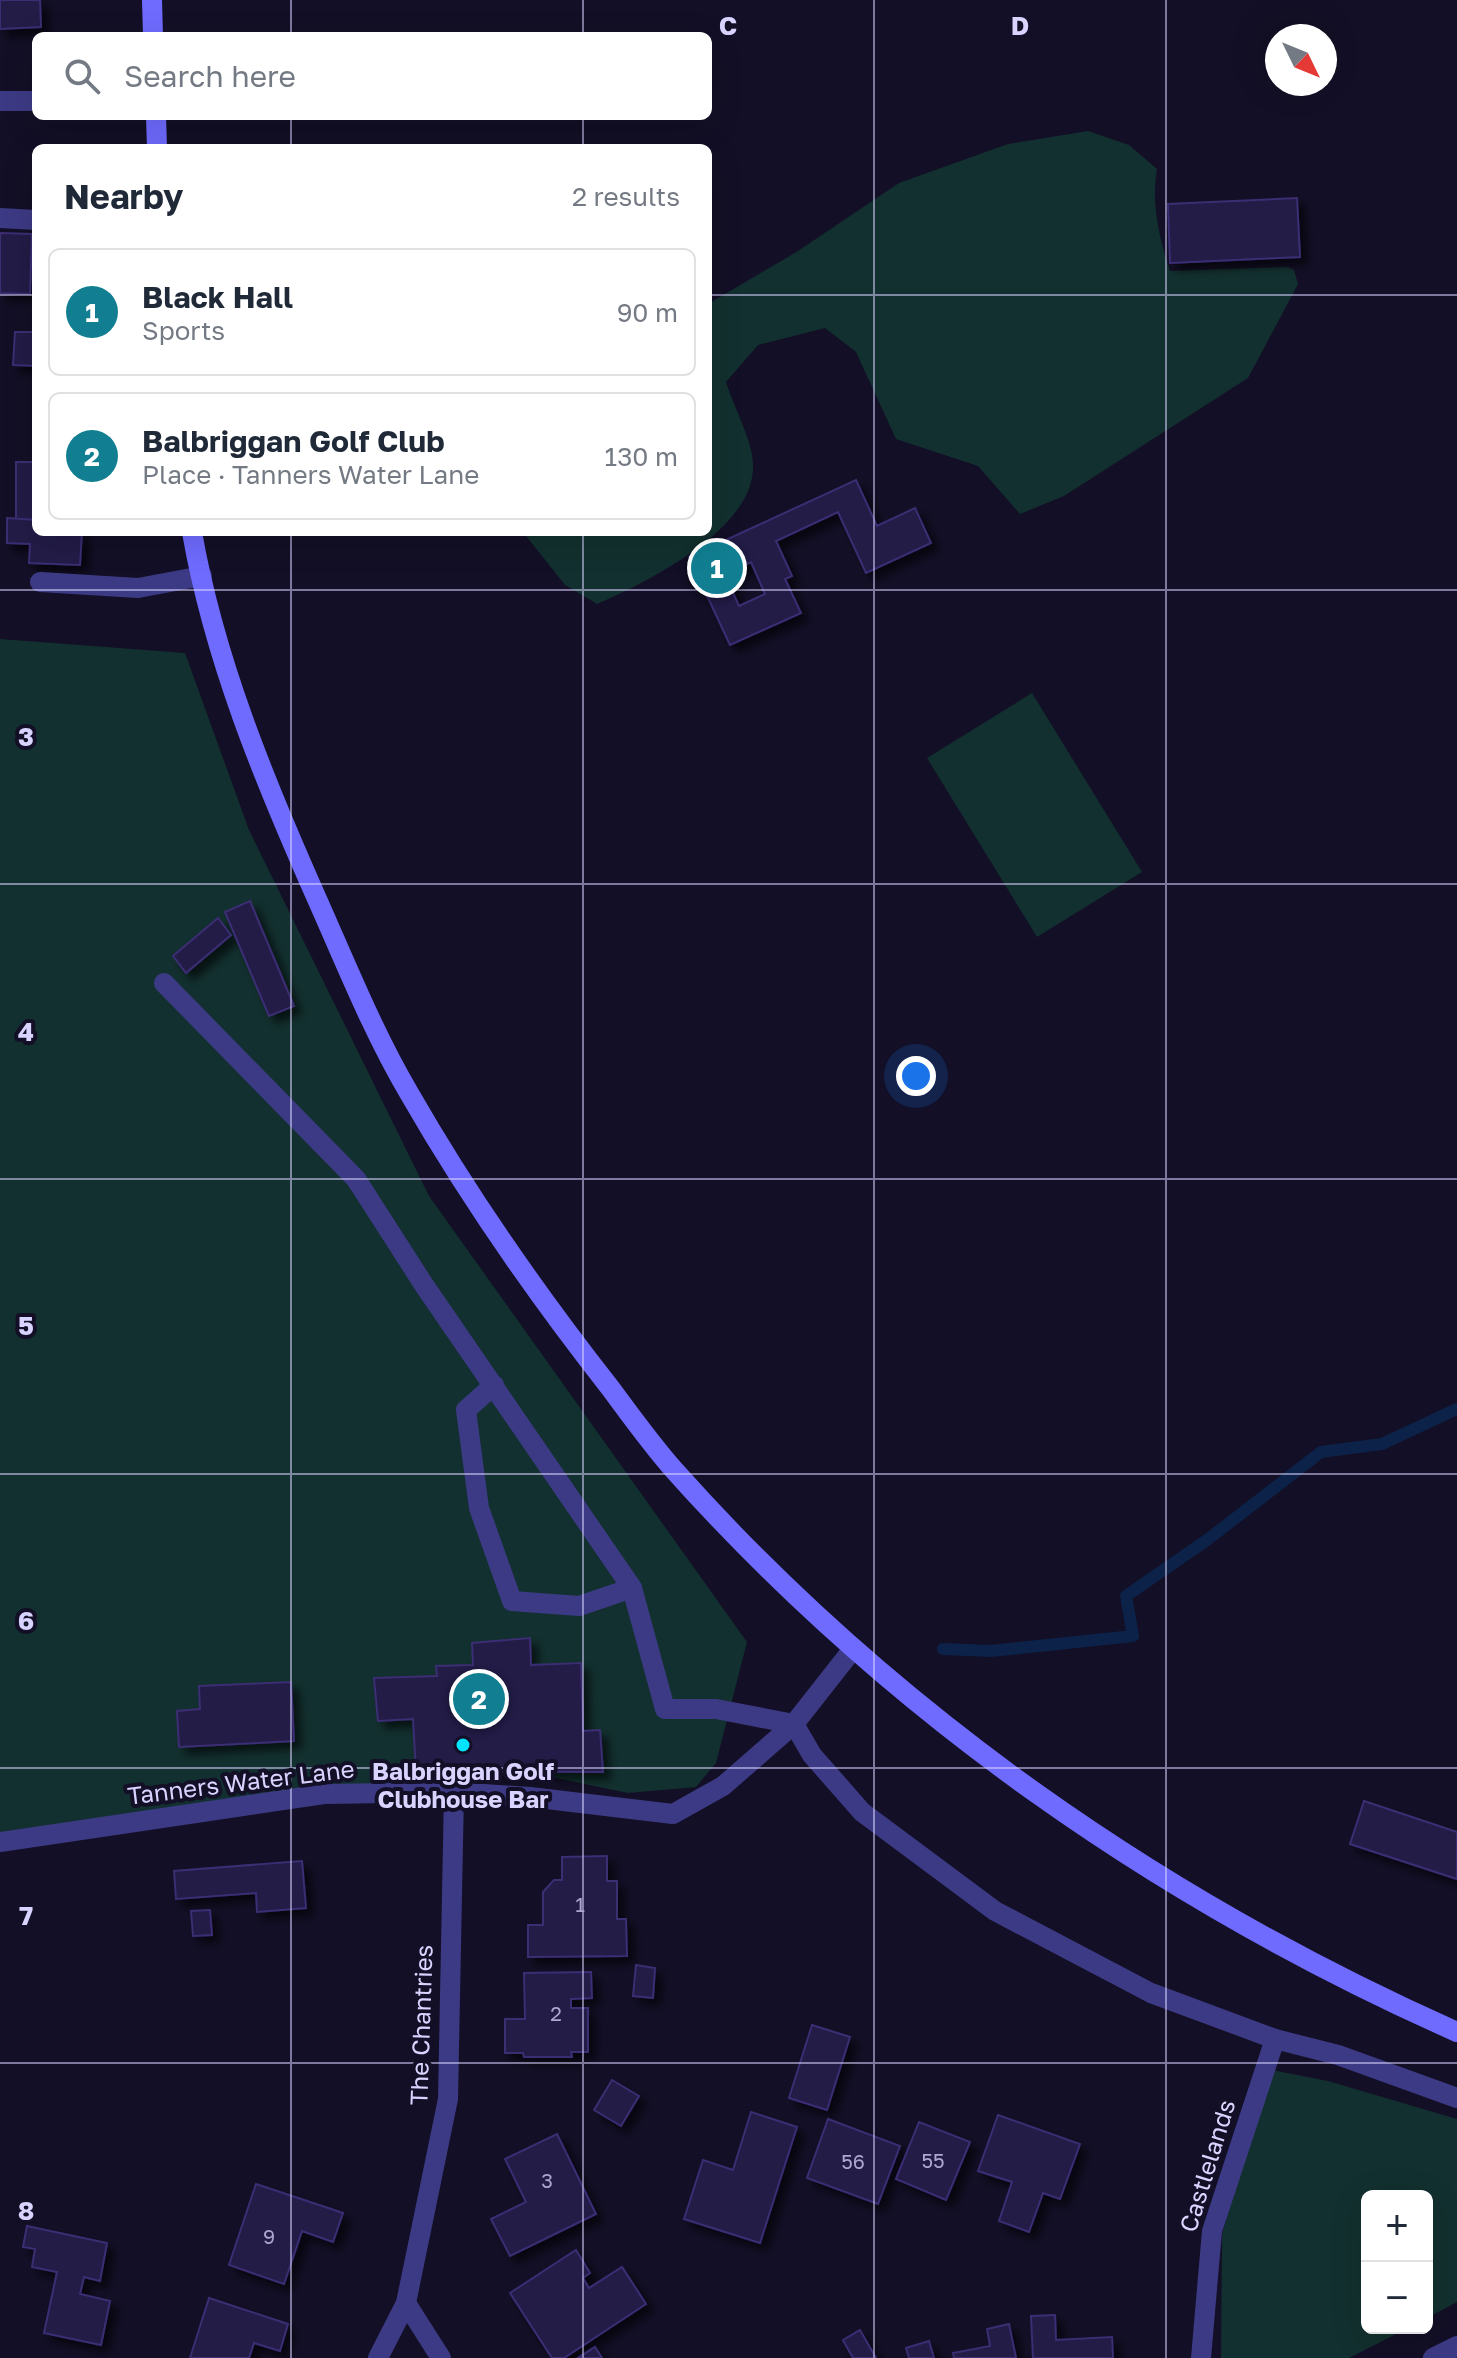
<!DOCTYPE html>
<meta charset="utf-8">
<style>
body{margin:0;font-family:"Golos Text",sans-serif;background:#f6f6f7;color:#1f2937}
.controls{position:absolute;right:24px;bottom:24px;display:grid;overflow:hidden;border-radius:12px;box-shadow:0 8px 32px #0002}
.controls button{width:72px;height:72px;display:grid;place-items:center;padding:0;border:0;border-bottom:2px solid #e0e1e3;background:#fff;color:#1f2937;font:40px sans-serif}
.compass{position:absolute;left:1265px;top:24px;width:72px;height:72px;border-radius:50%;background:#fff;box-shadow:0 8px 32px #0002;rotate:133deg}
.you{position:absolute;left:916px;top:1076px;width:28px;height:28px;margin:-20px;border:6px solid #fff;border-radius:50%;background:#1a73e8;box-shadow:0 0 0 12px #1a73e833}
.badge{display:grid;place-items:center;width:52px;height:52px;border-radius:50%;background:#117e91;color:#fff;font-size:26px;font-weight:700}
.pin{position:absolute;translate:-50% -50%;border:4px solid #fff;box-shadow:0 2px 8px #0006}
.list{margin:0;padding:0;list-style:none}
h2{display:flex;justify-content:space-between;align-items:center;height:104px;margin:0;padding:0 32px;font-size:34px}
h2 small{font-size:26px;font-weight:400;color:#747a83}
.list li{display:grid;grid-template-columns:52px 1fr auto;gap:24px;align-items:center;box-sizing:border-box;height:128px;margin:0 16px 16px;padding:0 16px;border:2px solid #e0e1e3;border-radius:12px}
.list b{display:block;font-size:30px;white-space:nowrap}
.list p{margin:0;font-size:26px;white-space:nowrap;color:#747a83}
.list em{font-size:26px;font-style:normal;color:#747a83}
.icon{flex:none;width:44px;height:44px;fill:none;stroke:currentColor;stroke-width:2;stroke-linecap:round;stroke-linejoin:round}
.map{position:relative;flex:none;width:1457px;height:2358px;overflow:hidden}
.search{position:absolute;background:#fff;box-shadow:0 8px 32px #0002;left:32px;top:32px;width:680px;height:88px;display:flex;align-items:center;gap:20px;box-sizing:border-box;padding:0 28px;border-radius:12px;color:#747a83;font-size:30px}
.panel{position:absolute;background:#fff;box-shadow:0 8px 32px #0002;left:32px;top:144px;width:680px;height:392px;border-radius:12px}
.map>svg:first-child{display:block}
.green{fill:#12302f}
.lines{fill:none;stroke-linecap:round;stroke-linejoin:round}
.stream{stroke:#0c2248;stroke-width:12}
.building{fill:#241b47;stroke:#3b2d73;stroke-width:2;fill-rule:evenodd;filter:url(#shadow)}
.lane{stroke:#3d3a85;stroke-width:20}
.street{stroke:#3d3a85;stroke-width:20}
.secondary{stroke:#6f6bff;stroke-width:20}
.grid{fill:none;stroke:#d9d4ff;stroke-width:2;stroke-opacity:0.55}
.poi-dot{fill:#00e5ff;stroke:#130f26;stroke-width:3}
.labels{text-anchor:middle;stroke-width:8;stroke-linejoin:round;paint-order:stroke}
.number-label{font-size:20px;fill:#aca6d1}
.poi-label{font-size:24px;font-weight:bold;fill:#d9d4ff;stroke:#130f26}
.street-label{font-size:24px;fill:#d9d4ff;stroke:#130f26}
.grid-label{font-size:26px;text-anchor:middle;font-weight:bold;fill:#d9d4ff;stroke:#130f26;stroke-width:8;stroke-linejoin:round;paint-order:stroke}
</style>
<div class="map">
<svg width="1457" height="2358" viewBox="0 0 1457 2358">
<defs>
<filter id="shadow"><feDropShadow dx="7" dy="7" stdDeviation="4" flood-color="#0009"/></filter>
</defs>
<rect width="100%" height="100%" fill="#130f26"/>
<!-- green -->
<g class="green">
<path d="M1088 131 1129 145 1157 169C1151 204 1159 237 1170 271L1288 267 1294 270 1298 284 1248 378 1064 496 1020 514 978 466 896 439 856 352 825 328 758 345 726 382C733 405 753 442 753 464 756 529 647 582 597 604L565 585 523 532H708V304L798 251 899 183 1008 144Z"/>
<polygon points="0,639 185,653 249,830 429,1196 747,1642 716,1763 696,1787 628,1793 537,1774 327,1788 0,1836"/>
<polygon points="1032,693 1142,872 1037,937 927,758"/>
<polygon points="1272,2070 1328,2081 1457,2119 1457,2302 1427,2318 1427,2196 1367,2196 1367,2328 1408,2328 1349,2358 1221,2358 1222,2234"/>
</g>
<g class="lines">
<!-- stream -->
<polyline class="stream" points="943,1649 991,1651 1133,1636 1126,1596 1207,1540 1321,1452 1382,1444 1457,1409"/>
</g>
<!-- building -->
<g class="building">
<polygon points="0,0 40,0 41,27 0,29"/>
<polygon points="1297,198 1300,257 1170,263 1168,204"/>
<polygon points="0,233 32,234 30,294 0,293"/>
<polygon points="15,332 36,332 36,366 13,365"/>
<polygon points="16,462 36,462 36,520 16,519"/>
<path d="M856 480 877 526 915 508 931 543 866 573 838 512 776 541 792 576 785 579 801 613 730 645 689 557ZM751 562 765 594 739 606 725 575Z"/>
<polygon points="7,518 36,520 36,532 82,532 80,565 29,563 30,544 7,543"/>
<polygon points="250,901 294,1006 269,1016 225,912"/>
<polygon points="218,918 231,935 186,973 173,956"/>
<polygon points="530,1638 531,1665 581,1663 583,1731 600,1730 603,1772 416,1771 413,1719 378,1721 374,1678 437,1676 436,1666 473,1665 472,1643"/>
<polygon points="291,1682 294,1741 179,1747 177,1711 200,1709 199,1686"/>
<polygon points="1364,1801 1457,1832 1457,1879 1350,1844"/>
<polygon points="607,1856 607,1881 617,1881 617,1919 626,1919 627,1956 528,1957 528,1925 543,1925 543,1892 554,1880 562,1880 562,1857"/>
<polygon points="302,1861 306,1908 257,1912 256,1893 176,1899 174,1871"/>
<polygon points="210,1910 212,1935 193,1936 191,1911"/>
<polygon points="636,1965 655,1968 653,1998 633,1996"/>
<polygon points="591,1972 592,1998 571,1999 571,2008 588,2008 588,2052 571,2052 572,2057 524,2057 523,2053 505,2053 505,2019 525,2019 524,1973"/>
<polygon points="812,2025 850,2037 827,2110 789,2098"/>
<polygon points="612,2080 639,2096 621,2126 594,2110"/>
<polygon points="751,2112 797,2127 760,2243 684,2219 703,2160 733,2170"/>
<polygon points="998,2115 1080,2144 1060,2199 1043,2193 1029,2232 999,2221 1012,2182 978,2171"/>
<polygon points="828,2119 900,2146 878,2204 807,2178"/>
<polygon points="919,2122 970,2142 946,2200 896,2179"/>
<polygon points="557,2134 596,2214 510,2256 491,2219 526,2202 505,2159"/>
<polygon points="256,2184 343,2213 333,2242 302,2231 284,2284 229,2265"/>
<polygon points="27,2226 107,2243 100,2281 84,2277 80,2294 110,2301 101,2345 44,2333 57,2272 32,2267 35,2249 23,2247"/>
<polygon points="576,2250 590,2273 583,2278 589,2288 622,2267 646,2304 564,2358 552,2358 510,2293"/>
<polygon points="209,2298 288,2324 280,2351 254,2343 249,2358 190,2358"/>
<polygon points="1055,2315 1056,2340 1112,2337 1113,2358 1033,2358 1031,2316"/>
<polygon points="1009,2324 1016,2358 954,2358 953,2353 990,2346 987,2329"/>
<polygon points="860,2330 876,2358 853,2358 843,2340"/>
<polygon points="929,2341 934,2358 909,2358 906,2348"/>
<polygon points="595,2347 602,2358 578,2358"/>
</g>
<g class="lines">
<!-- lane -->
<g class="lane">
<polyline points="0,101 36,101"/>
<polyline points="0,218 36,220"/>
<polyline points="40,582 138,588 202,576"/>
<polyline points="164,983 356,1179 424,1285 632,1588 665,1709 716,1709 794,1724"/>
<polyline points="494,1385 466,1410 479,1508 512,1601 579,1606 632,1588"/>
</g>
<!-- street -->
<g class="street">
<polyline points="794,1724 812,1755 862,1812 995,1911 1151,1993 1275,2039 1338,2055 1457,2098"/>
<polyline points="0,1842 324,1794 454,1792 530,1797 673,1814 723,1786 794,1724 853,1649"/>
<polyline points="406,2303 441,2358"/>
<polyline points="378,2358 406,2303 448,2099 454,1792"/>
<polyline points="1201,2358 1212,2231 1275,2039"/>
<polyline points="1433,2358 1457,2346"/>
</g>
<!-- secondary -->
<g class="secondary">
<polyline points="152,0 153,36"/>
<polyline points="156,116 157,148"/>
<path d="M192 532C214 659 265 782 317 899 346 964 373 1032 409 1093 468 1196 538 1296 611 1389 631 1416 651 1444 674 1470 891 1713 1160 1900 1457 2032"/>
</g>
</g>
<!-- grid -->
<path class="grid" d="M291 0V36M583 0V36M874 0V2358M1166 0V2358M291 116V148M583 116V148M0 295H36M708 295H1457M291 532V2358M583 532V2358M0 590H1457M0 884H1457M0 1179H1457M0 1474H1457M0 1768H1457M0 2063H1457"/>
<!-- markers -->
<circle class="poi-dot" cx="463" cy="1745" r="8"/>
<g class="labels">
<!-- number labels -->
<g class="number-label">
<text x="580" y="1912">1</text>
<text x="556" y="2021">2</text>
<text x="933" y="2168">55</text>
<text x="853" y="2169">56</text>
<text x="547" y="2188">3</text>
<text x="269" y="2244">9</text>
</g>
<!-- poi labels -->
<g class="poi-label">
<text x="463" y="1780">Balbriggan Golf<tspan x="463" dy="28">Clubhouse Bar</tspan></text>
</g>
<!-- street labels -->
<g class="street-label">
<text transform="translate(241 1783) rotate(-7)" y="8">Tanners Water Lane</text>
<text transform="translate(422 2025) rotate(-88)" y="8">The Chantries</text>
<text transform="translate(1208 2166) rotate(-73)" y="8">Castlelands</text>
</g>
</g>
<g class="grid-label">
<text x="728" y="35">C</text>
<text x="1020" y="35">D</text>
<text x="26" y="746">3</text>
<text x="26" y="1041">4</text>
<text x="26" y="1335">5</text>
<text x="26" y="1630">6</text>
<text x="26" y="1925">7</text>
<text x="26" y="2220">8</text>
</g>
</svg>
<div class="controls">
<button>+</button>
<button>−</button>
</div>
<svg class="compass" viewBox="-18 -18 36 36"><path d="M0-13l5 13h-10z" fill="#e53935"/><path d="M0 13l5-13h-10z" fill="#747a83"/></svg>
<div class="you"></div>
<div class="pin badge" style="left:717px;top:568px">1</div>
<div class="pin badge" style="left:479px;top:1699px">2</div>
<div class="search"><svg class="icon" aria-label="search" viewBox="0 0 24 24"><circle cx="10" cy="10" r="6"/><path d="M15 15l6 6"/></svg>Search here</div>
<section class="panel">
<h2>Nearby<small>2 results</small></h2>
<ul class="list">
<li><span class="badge">1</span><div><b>Black Hall</b><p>Sports</p></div><em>90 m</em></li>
<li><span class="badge">2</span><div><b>Balbriggan Golf Club</b><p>Place · Tanners Water Lane</p></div><em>130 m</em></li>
</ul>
</section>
</div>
